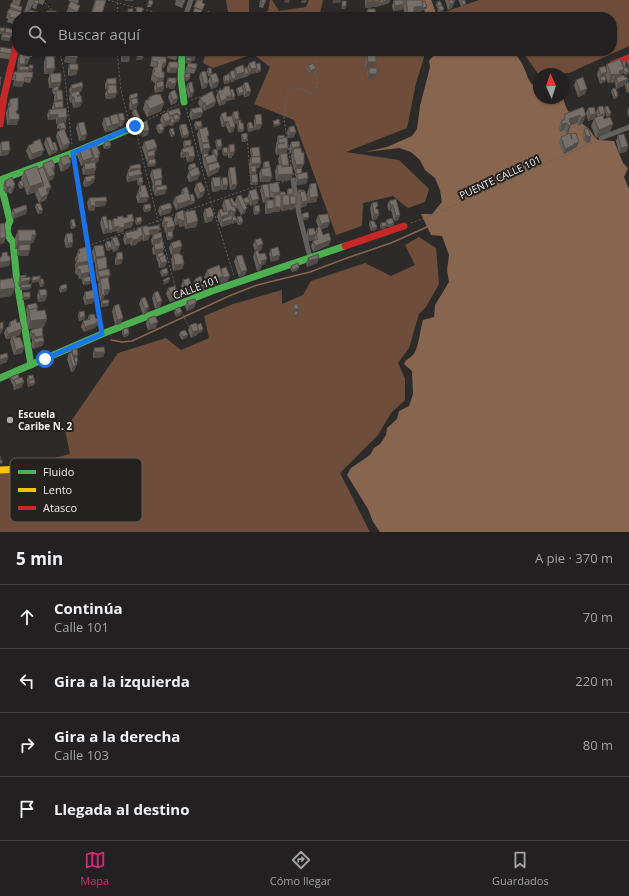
<!DOCTYPE html>
<html lang="es">
<meta charset="utf-8">
<style>
body{margin:0;font-family:"Open Sans",sans-serif;background:#2a2829;color:#f1f3f6}
.compass{position:absolute;left:533px;top:68px;width:36px;height:36px;border-radius:50%;background:#222020;box-shadow:0 1px 3px #0004;rotate:357deg}
.stop{position:absolute;width:12px;height:12px;margin:-9px;border:3px solid #1a73e8;border-radius:50%;background:#fff}
.stop.end{background:#1a73e8;border-color:#fff;box-shadow:0 1px 4px #0008}
.list{margin:0;padding:0;list-style:none}
h2{display:flex;justify-content:space-between;align-items:center;height:52px;margin:0;padding:0 16px;font-size:17px}
h2 small{font-size:13px;font-weight:400;color:#a2a3a5}
.list li{display:grid;grid-template-columns:26px 1fr auto;gap:12px;align-items:center;box-sizing:border-box;height:64px;padding:0 16px;border-top:1px solid #3f3e3e}
.list b{display:block;font-size:15px;white-space:nowrap}
.list p{margin:0;font-size:13px;white-space:nowrap;color:#a2a3a5}
.list em{font-size:13px;font-style:normal;color:#a2a3a5}
.icon{flex:none;width:22px;height:22px;fill:none;stroke:currentColor;stroke-width:2;stroke-linecap:round;stroke-linejoin:round}
.map{position:relative;flex:none;width:629px;height:532px;overflow:hidden}
.search{position:absolute;background:#222020;box-shadow:0 1px 3px #0004;left:12px;right:12px;top:12px;height:44px;display:flex;align-items:center;gap:10px;box-sizing:border-box;padding:0 14px;border-radius:16px;color:#a2a3a5;font-size:15px}
.sheet{height:308px;background:#222020}
nav{display:flex;justify-content:space-around;align-items:center;box-sizing:border-box;height:56px;border-top:1px solid #3f3e3e;background:#222020;font-size:11px;color:#a2a3a5}
nav a{display:grid;justify-items:center;gap:2px}
nav .on{color:#db2777}
.map>svg:first-child{display:block}
.forest{fill:#6e4e3a}
.water{fill:#88654f}
.lines{fill:none;stroke-linecap:round;stroke-linejoin:round}
.stream{stroke:#88654f;stroke-width:1.5}
.river{stroke:#88654f;stroke-width:10}
.path{stroke:#626160;stroke-width:1;stroke-dasharray:2 2;stroke-linecap:butt}
.street{stroke:#636160;stroke-width:5}
.fast{stroke:#4caf50;stroke-width:7}
.slow{stroke:#ffc107;stroke-width:7}
.jam{stroke:#c62828;stroke-width:7}
.wall{fill:#655f59;fill-rule:evenodd}
.shaded-wall{fill:#534d49}
.building{fill:#766e68;stroke:#534d49}
.route{stroke:#1a73e8;stroke-width:5}
.poi-dot{fill:#aba8a7;stroke:#24211f;stroke-width:1.5}
.labels{text-anchor:middle;stroke-width:4;stroke-linejoin:round;paint-order:stroke}
.street-label{font-size:10px;fill:#efeceb;stroke:#24211f}
.poi-label{font-size:10px;font-weight:bold;fill:#efeceb;stroke:#24211f;text-anchor:start}
.key{fill:#24211f;stroke:#615e5c;stroke-width:1}
.key-label{font-size:11px;fill:#efeceb}
</style>
<div class="map">
<svg width="629" height="532" viewBox="0 0 629 532">
<rect width="100%" height="100%" fill="#2d2b2a"/>
<!-- forest -->
<g class="forest">
<polygon points="226,0 249,0 249,17 229,17"/>
<polygon points="270,0 272,0 279,11 306,7 309,0 323,0 319,17 252,17 268,11"/>
<polygon points="479,0 629,0 629,46 569,73 539,74 539,75 522,51 612,51 612,17 482,17 478,14 474,17 446,17 442,13"/>
<polygon points="206,51 426,51 416,83 407,128 346,152 399,160 429,189 425,202 408,208 393,196 363,203 362,226 336,235 294,120 254,104 270,67 253,54 213,68 203,63"/>
<polygon points="419,237 436,248 439,284 426,307 419,314 409,348 398,363 405,379 405,400 391,413 378,435 340,473 370,532 0,532 0,472 70,454 65,430 118,353 166,338 181,350 209,338 204,316 233,304 282,290 282,304 303,295 311,281 365,263 391,276 415,265 405,245"/>
</g>
<!-- water -->
<path class="water" d="M437 51H513C517 56 522 62 524 68 529 78 527 83 539 88V98H563V96C566 115 574 117 588 128 592 132 594 137 598 140L614 141 623 163 628 168 624 177 629 189V532H380L373 522 368 509 347 475 351 468 370 455 374 448 380 444 386 435 387 428 397 419 399 411 409 406 413 394 412 371 404 364C406 359 409 359 413 355 419 348 420 329 423 320L434 317 435 305 449 282 447 270 449 255 442 236 431 235 421 214H432L442 202 440 190 435 178 425 170 420 160 411 152 399 148 365 152 387 147 412 136 417 129 420 106 430 67 429 61Z"/>
<g class="lines">
<!-- stream -->
<polyline class="stream" points="111,340 122,342 132,341 229,296 257,285 310,272 347,258 391,243 427,227"/>
<!-- river -->
<polyline class="river" points="426,0 432,17"/>
<!-- path -->
<g class="path">
<polyline points="42,0 53,11"/>
<polyline points="108,0 137,8"/>
<polyline points="142,9 173,17"/>
<polyline points="117,17 118,0"/>
<polyline points="60,51 65,77 72,146"/>
<polyline points="117,51 121,90 129,123"/>
<polyline points="315,67 318,51"/>
<polyline points="212,93 222,88"/>
<polyline points="191,100 205,95"/>
<polyline points="186,108 211,202 234,276"/>
<polyline points="142,123 179,104"/>
<polyline points="136,131 161,233"/>
<polyline points="247,135 251,187"/>
<polyline points="74,159 101,327"/>
<polyline points="291,166 284,118 287,94 291,89 302,89 311,93 316,90 318,80 315,75 315,70"/>
<polyline points="292,169 294,175"/>
<polyline points="278,183 287,181"/>
<polyline points="183,212 251,188 261,186"/>
<polyline points="168,217 176,214"/>
<polyline points="411,223 440,212 596,141"/>
<polyline points="141,227 163,219"/>
<polyline points="162,238 176,289"/>
<polyline points="88,246 138,228"/>
<polyline points="181,311 189,327"/>
</g>
<!-- street -->
<g class="street">
<polyline points="25,17 31,0"/>
<polyline points="185,17 191,0"/>
<polyline points="601,138 629,127"/>
<polyline points="293,180 299,214 310,257"/>
</g>
<!-- fast -->
<g class="fast">
<polyline points="182,51 181,79 184,102"/>
<polyline points="0,180 73,153 130,129"/>
<path d="M0 181 10 221C5 229 7 236 13 242L17 282 31 365"/>
<polyline points="0,378 102,334 212,291 345,246"/>
</g>
<!-- slow -->
<polyline class="slow" points="0,470 64,467"/>
<!-- jam -->
<g class="jam">
<polyline points="613,64 629,58"/>
<polyline points="0,124 4,96 17,42"/>
<polyline points="345,246 404,226"/>
</g>
</g>
<!-- wall -->
<g class="wall">
<polygon points="13,0 21,0 19,6 22,7 20,17 17,17 17,21 16,25 7,22 8,19 6,18 9,9 10,9"/>
<polygon points="32,0 45,0 43,5 38,3 36,9 32,8 33,5 30,4"/>
<polygon points="69,0 79,0 78,4 72,2 80,6 75,17 66,13 71,2 69,1"/>
<polygon points="95,0 106,0 101,17 90,17"/>
<polygon points="149,0 153,1 151,7 147,7"/>
<polygon points="176,0 185,0 182,8 175,5"/>
<polygon points="197,0 205,4 199,17 192,17 193,12"/>
<polygon points="260,0 266,0 263,8 259,7"/>
<polygon points="365,0 390,0 389,3 379,6 379,5 378,7 371,7 371,6 371,8 365,8"/>
<polygon points="394,0 412,0 422,2 426,9 421,11 420,14 413,15 412,17 405,17 403,6 402,10 393,11 392,6"/>
<polygon points="445,0 455,0 452,8 448,10"/>
<polygon points="458,0 465,0 466,3 465,6 462,8 460,4 460,3"/>
<polygon points="437,2 442,5 441,6 443,12 439,14 437,10 438,9 436,5"/>
<polygon points="137,7 141,17 134,17"/>
<polygon points="368,9 376,17 366,17 366,14"/>
<polygon points="29,10 42,13 40,17 26,17"/>
<polygon points="6,28 15,30 13,36 11,36 9,41 1,40 2,34 4,34"/>
<polygon points="20,51 35,51 32,57 30,57 27,65 25,64 24,66 29,67 29,65 32,71 29,71 28,72 32,78 30,83 24,82 22,87 13,86 14,80 12,80 14,72 17,72 18,69 17,69 18,59"/>
<polygon points="66,51 76,51 75,54 77,58 75,64 64,62 66,55 65,54"/>
<polygon points="121,51 129,51 130,56 129,62 121,62 121,57 123,52 121,52"/>
<polygon points="169,51 180,51 176,60 167,58"/>
<polygon points="187,51 197,51 194,61 192,60 191,63 196,69 194,74 190,73 189,80 184,81 184,76 185,74 189,73 185,73 186,68 188,63 185,63"/>
<polygon points="0,52 11,54 9,59 0,58"/>
<polygon points="46,52 55,58 54,58 55,68 53,73 61,82 59,88 59,91 63,100 63,108 67,117 65,123 66,128 65,131 68,148 61,151 56,137 57,132 60,131 59,128 57,129 57,126 58,124 56,124 56,119 48,120 47,115 49,110 52,109 52,107 54,102 54,96 55,94 53,94 52,90 53,88 49,88 48,79 50,74 44,74 44,62 46,57 45,57 45,54"/>
<polygon points="367,55 376,62 374,67 366,68 365,61"/>
<polygon points="152,56 166,63 164,68 162,68 162,72 164,78 163,81 164,86 163,91 155,93 154,88 155,83 151,80 151,78 152,74 152,72 154,67 150,66"/>
<polygon points="629,58 629,69 627,63"/>
<polygon points="169,62 176,73 169,73 167,72 167,67"/>
<polygon points="622,62 625,66 625,68 629,72 628,74 625,75 624,73 622,74 622,76 628,79 627,83 629,82 629,92 627,93 625,86 625,85 616,89 615,82 612,83 611,82 608,83 605,76 605,82 600,84 597,74 599,68 605,68 607,64"/>
<polygon points="249,63 256,65 261,69 260,72 256,73 255,72 255,73 249,74 248,76 235,80 235,81 231,82 229,74 230,72 234,71 235,68 247,68"/>
<polygon points="69,64 76,75 68,76 68,69"/>
<polygon points="308,66 315,71 310,74 307,69"/>
<polygon points="208,68 212,73 211,75 219,81 217,87 211,89 208,81 210,76 208,76 207,71"/>
<polygon points="369,68 375,79 368,79 367,73"/>
<polygon points="201,72 208,83 206,88 202,89 199,77"/>
<polygon points="224,76 230,80 229,83 224,84 223,78"/>
<polygon points="168,78 176,83 174,89 169,89 169,87 166,88 166,84"/>
<polygon points="107,79 116,85 115,98 106,99 105,94 107,89 105,89 105,84"/>
<polygon points="576,80 585,94 578,97 574,85"/>
<polygon points="188,83 192,97 188,98 186,88"/>
<polygon points="244,83 249,96 244,97 243,94 238,96 236,90 237,88 242,86"/>
<polygon points="71,85 83,86 81,92 80,92 80,107 73,108 72,102 70,103 69,98 70,94 69,90"/>
<polygon points="224,87 230,90 235,96 235,99 230,100 226,101 225,104 219,106 216,97 218,91 223,90"/>
<polygon points="612,89 617,98 614,99 611,92"/>
<polygon points="170,92 178,98 176,103 171,105 168,97"/>
<polygon points="130,95 137,99 138,103 136,109 130,110 129,105 130,102 129,98"/>
<polygon points="158,95 164,103 161,111 147,117 143,109 145,101 148,99 149,97"/>
<polygon points="200,98 216,101 214,106 204,111 203,108 202,108 203,112 201,117 191,120 189,115 191,109 200,107 198,103"/>
<polygon points="10,99 17,114 17,125 7,125 6,113 8,107 8,104"/>
<polygon points="583,107 583,123 578,126 577,123 571,125 568,133 566,134 564,130 560,132 558,129 561,121 563,120 565,114"/>
<polygon points="598,107 604,109 605,107 611,113 610,116 607,117 605,112 604,118 610,132 596,138 591,126 594,119 588,121 586,113 588,108 596,114 595,118 597,117 596,113"/>
<polygon points="629,107 629,117 627,112"/>
<polygon points="133,110 139,121 136,122 132,113"/>
<polygon points="166,112 181,114 180,116 179,117 179,121 174,123 174,125 170,126 169,124 163,127 164,129 163,132 159,134 156,128 157,125 161,123 160,120 162,115 166,113"/>
<polygon points="233,112 238,120 241,123 244,129 243,132 238,132 237,123 237,124 235,124 235,126 233,132 229,133 226,126 222,127 220,119 221,114 227,117 232,116"/>
<polygon points="123,113 123,125 120,127 119,125 118,128 111,131 110,130 110,131 105,132 102,124 104,118 109,118 110,116 117,115 118,114"/>
<polygon points="255,115 262,124 260,129 254,130 254,120"/>
<polygon points="195,122 202,126 201,128 196,130 194,125"/>
<polygon points="78,123 87,134 85,140 79,141 76,128"/>
<polygon points="248,123 254,128 253,131 248,132 247,125"/>
<polygon points="138,124 148,135 142,137 142,135 139,136 136,129"/>
<polygon points="180,125 189,134 188,137 182,138 179,128"/>
<polygon points="289,127 294,137 288,138 287,132"/>
<polygon points="170,129 174,136 171,137 169,131"/>
<polygon points="199,129 208,139 209,142 208,153 201,154 200,148 197,134"/>
<polygon points="584,129 591,136 590,142 586,143 586,141 584,141 582,134"/>
<polygon points="242,134 247,139 246,142 242,142 241,136"/>
<polygon points="571,134 577,147 573,149 572,150 563,154 559,142 561,137 571,136"/>
<polygon points="618,135 628,146 626,152 619,153 616,141"/>
<polygon points="278,136 285,138 288,148 286,153 289,165 289,166 291,180 276,181 275,171 277,165 279,165 278,159 280,154 276,155 275,150 276,146 276,144 277,141 277,138"/>
<polygon points="46,138 52,143 57,152 49,156 44,144"/>
<polygon points="216,140 222,146 221,149 217,150 218,155 217,158 217,162 218,172 208,177 206,171 206,169 205,170 203,162 203,160 202,157 203,154 208,156 213,154 212,152 213,150 217,149 215,142"/>
<polygon points="184,141 191,145 191,147 193,161 187,162 186,157 181,158 180,154 182,149 184,148 183,144"/>
<polygon points="1,142 8,155 0,156 0,145"/>
<polygon points="33,142 42,155 30,160 26,151 28,146 32,144"/>
<polygon points="144,142 157,147 155,153 154,159 155,166 148,167 147,163 148,162 147,162 145,157 145,156 142,148"/>
<polygon points="291,142 300,146 300,148 302,169 302,173 306,184 296,185 295,179 296,176 295,176 295,170 294,171 293,165 292,165 291,155 292,153 290,153 289,148"/>
<polygon points="104,143 110,148 104,149 103,145"/>
<polygon points="90,145 100,154 99,157 98,162 95,163 96,168 94,174 83,175 82,169 84,165 81,166 77,155 79,149 89,147"/>
<polygon points="229,145 235,151 233,156 232,156 232,158 228,158 228,154 227,156 223,156 222,150 223,148 228,149"/>
<polygon points="251,148 261,163 259,168 256,168 256,174 250,175 249,163 251,157 250,150"/>
<polygon points="60,158 71,162 69,168 61,172 58,163"/>
<polygon points="264,162 270,182 260,182 259,174 261,169 263,168 263,164"/>
<polygon points="43,164 55,166 54,171 53,179 49,181 49,192 48,193 46,200 39,203 35,194 36,192 27,195 24,186 23,188 20,189 18,185 19,182 22,181 21,179 24,171 38,169 42,167"/>
<polygon points="189,165 196,167 198,179 189,182 187,177 189,171 188,168"/>
<polygon points="130,166 141,168 140,169 142,174 140,177 142,185 138,186 137,181 137,180 127,182 126,177"/>
<polygon points="229,168 237,184 235,189 230,190 228,173"/>
<polygon points="152,170 162,178 162,186 165,194 155,196 154,193 155,191 153,192 152,186 153,185 150,175"/>
<polygon points="251,175 257,185 251,185 250,177"/>
<polygon points="85,177 95,178 93,183 91,184 90,186 84,187 83,183"/>
<polygon points="212,178 221,181 222,178 228,185 226,190 221,190 221,188 219,191 212,192 211,183"/>
<polygon points="5,181 15,185 12,193 10,194 8,192 5,193 3,189 4,188 3,186"/>
<polygon points="196,184 203,196 198,199 194,190"/>
<path d="M269 184 280 192 286 195H287V191L288 189 293 194 292 196 296 204 294 209 289 210 288 208V210L281 211V208L279 212H273V211L272 213 265 214V205L266 203H263L260 190 262 185 268 186ZM270 197 274 198 273 200H269Z"/>
<polygon points="310,184 318,196 316,202 308,203 307,194"/>
<polygon points="140,186 147,202 138,203 136,197"/>
<polygon points="182,189 195,201 194,203 190,205 190,203 189,205 176,210 173,203 175,197 181,195"/>
<polygon points="298,190 304,191 308,201 306,206 300,208 298,198 298,196 297,193"/>
<polygon points="249,191 259,199 257,204 250,206 249,203 249,204 246,205 245,213 241,215 237,207 237,208 235,209 236,211 234,216 236,219 237,217 243,221 242,224 238,225 236,221 236,222 232,224 232,222 231,224 221,227 220,224 220,222 219,223 217,216 219,210 223,212 224,212 222,206 224,200 232,198 234,202 235,202 237,196 243,199 248,197"/>
<polygon points="89,198 105,206 95,207 94,211 89,211 87,203"/>
<polygon points="389,201 400,215 398,220 394,221 391,210 389,211 387,206"/>
<polygon points="372,203 379,214 377,219 372,220 370,208"/>
<polygon points="36,204 42,213 38,214 35,207"/>
<polygon points="144,205 150,211 144,212 143,208"/>
<polygon points="160,206 172,208 170,213 160,216 158,211"/>
<polygon points="254,206 259,214 254,215 253,209"/>
<polygon points="13,209 27,209 26,214 13,219 11,215"/>
<polygon points="205,209 212,221 205,223 203,214"/>
<polygon points="185,212 196,227 185,229 184,224 184,226 179,227 179,224 175,225 174,219 176,213 184,214"/>
<polygon points="302,214 308,219 302,221 301,216"/>
<polygon points="127,215 132,227 124,229 123,232 117,233 117,231 112,232 112,233 107,233 103,234 100,223 102,217 107,222 108,220 111,223 113,219 117,218 117,217 123,218 127,217"/>
<polygon points="318,215 328,227 321,229 323,235 329,245 313,252 311,246 313,241 315,240 314,239 315,235 314,240 307,241 306,235 308,229 315,232 317,228 318,227 316,221"/>
<polygon points="164,217 173,232 172,239 167,240 166,234 166,233 165,233 164,227 162,227 162,223"/>
<polygon points="136,218 141,224 136,225 135,221"/>
<polygon points="71,220 76,226 75,228 71,229 70,222"/>
<polygon points="386,220 394,223 393,226 387,227 386,226 386,228 381,229 380,226 381,223 386,222"/>
<polygon points="370,221 377,227 376,230 371,231 369,224"/>
<polygon points="142,227 148,227 160,229 158,233 162,237 162,239 164,248 162,253 165,267 159,268 158,262 158,261 157,261 156,256 156,254 153,255 152,249 154,244 152,245 151,240 153,235 150,235 148,240 143,241 142,238 141,241 138,242 137,244 131,246 130,243 125,245 123,239 125,233 136,231 137,228 142,229"/>
<polygon points="18,230 36,235 33,243 31,243 30,246 28,256 17,256 18,249 15,249 15,238"/>
<polygon points="66,234 72,247 66,248 64,240"/>
<polygon points="112,238 118,250 113,252 112,248 111,250 107,251 105,245 106,242 111,242"/>
<polygon points="255,240 263,244 261,250 258,251 259,254 265,264 262,265 260,270 257,271 253,257 255,251 253,245"/>
<polygon points="171,243 180,252 171,255 169,248"/>
<polygon points="94,246 104,257 107,268 108,279 108,295 105,295 103,300 109,303 108,306 101,307 101,303 102,300 100,301 98,284 99,282 98,282 96,276 97,275 96,276 95,264 95,263 94,263 92,252"/>
<polygon points="79,249 89,261 88,264 90,272 88,276 90,284 83,285 82,280 82,279 79,279 78,275 76,275 75,271 76,269 75,269 75,265 76,262 75,259"/>
<polygon points="271,249 280,255 278,260 271,262 269,254"/>
<polygon points="117,253 121,264 115,265 115,259"/>
<polygon points="173,254 184,264 182,269 173,271 171,259"/>
<polygon points="236,256 247,270 245,275 239,277 234,262"/>
<polygon points="308,258 319,258 317,263 307,267 306,263"/>
<polygon points="291,266 299,267 298,270 292,272 290,268"/>
<polygon points="221,269 228,281 208,288 204,277 207,270"/>
<polygon points="161,270 168,273 167,275 162,277 160,272"/>
<polygon points="20,276 31,287 30,289 20,290 20,287 19,287 18,283"/>
<polygon points="40,279 43,287 40,287 39,282"/>
<polygon points="195,279 205,286 203,291 197,293 193,284"/>
<polygon points="183,280 193,291 191,296 185,298 181,286"/>
<polygon points="60,286 67,288 66,291 60,293 59,289"/>
<polygon points="168,288 178,294 176,300 170,302 166,294"/>
<polygon points="39,290 47,295 45,301 38,302 37,296"/>
<polygon points="85,292 93,303 85,305 83,298"/>
<polygon points="154,293 160,307 155,309 152,298"/>
<polygon points="141,299 147,313 143,315 139,304"/>
<polygon points="187,301 194,308 187,311 185,306"/>
<polygon points="294,304 299,309 297,317 293,317 293,314 294,312 293,307"/>
<polygon points="27,305 38,308 37,310 44,327 28,329 26,318 27,315 26,310"/>
<polygon points="114,306 121,324 115,325 112,311"/>
<polygon points="175,309 182,312 181,315 176,317 174,312"/>
<polygon points="79,312 85,316 85,319 79,321 78,315"/>
<polygon points="89,315 98,326 96,326 95,328 84,332 81,327 83,321 87,320"/>
<polygon points="148,318 156,328 148,330 146,324"/>
<polygon points="10,322 20,335 15,337 15,338 24,347 22,353 14,355 10,342 11,338 6,339 4,333 6,328 8,327"/>
<polygon points="190,325 197,325 203,329 202,332 198,333 197,335 191,338 188,330"/>
<polygon points="123,329 129,333 128,336 123,337 122,332"/>
<polygon points="31,330 43,331 42,333 42,337 44,341 42,346 33,349 31,344 32,342 32,338 30,339 29,335"/>
<polygon points="180,332 188,335 187,337 182,340 179,335"/>
<polygon points="94,348 105,352 103,357 93,358 93,354"/>
<polygon points="72,349 77,357 77,365 76,365 74,371 71,372 67,359 69,353 71,353"/>
<polygon points="41,351 45,356 42,357 40,353"/>
<polygon points="28,376 34,378 34,385 28,387 27,379"/>
<polygon points="11,377 19,378 22,387 14,390 13,385 13,384 12,384 10,379"/>
</g>
<!-- shaded-wall -->
<g class="shaded-wall">
<polygon points="125,0 134,0 133,1 124,1"/>
<polygon points="285,0 290,0 289,3 284,2"/>
<polygon points="302,0 307,0 306,3 301,3"/>
<polygon points="333,0 341,0 340,3 332,3"/>
<polygon points="390,0 389,3 379,6 380,3"/>
<polygon points="380,1 378,7 371,7 373,2"/>
<polygon points="367,2 373,2 371,8 365,8"/>
<polygon points="454,3 452,8 448,10 450,4"/>
<polygon points="466,3 465,6 462,8 463,5"/>
<polygon points="404,4 402,10 393,11 395,6"/>
<polygon points="346,6 345,9 341,9 342,7"/>
<polygon points="423,6 427,7 426,9 421,11 420,14 413,15 412,17 407,17 408,13 414,7"/>
<polygon points="444,9 443,12 439,14 440,11"/>
<polygon points="0,31 4,32 4,34 0,34"/>
<polygon points="2,37 10,38 9,41 1,40"/>
<polygon points="331,51 335,51 335,53 329,55"/>
<polygon points="188,54 196,55 194,61 186,60"/>
<polygon points="46,55 56,55 55,58 45,57"/>
<polygon points="130,56 129,62 121,62 123,57"/>
<polygon points="66,57 77,58 75,64 64,62"/>
<polygon points="137,57 143,58 142,60 136,60"/>
<polygon points="25,59 29,59 27,65 25,64 23,70 19,66 18,69 17,69 19,64"/>
<polygon points="186,60 191,61 191,64 185,63"/>
<polygon points="368,62 376,62 374,67 366,68"/>
<polygon points="163,63 166,63 164,68 161,68"/>
<polygon points="626,66 621,77 616,79 615,82 612,83 615,75 621,68"/>
<polygon points="33,68 32,71 29,71 27,76 17,75 19,70"/>
<polygon points="55,68 53,74 44,74 46,69"/>
<polygon points="171,68 178,68 176,73 169,73"/>
<polygon points="257,68 255,73 249,75 251,69"/>
<polygon points="316,68 315,71 310,74 311,71"/>
<polygon points="261,69 260,72 256,73 257,71"/>
<polygon points="70,70 78,70 76,75 68,76"/>
<polygon points="245,72 243,77 235,80 235,81 231,82 232,79 236,78 237,74"/>
<polygon points="607,72 605,77 600,77 599,79 601,74"/>
<polygon points="629,72 628,74 625,75 626,73"/>
<polygon points="249,73 248,76 244,77 245,75"/>
<polygon points="369,74 377,74 375,79 368,79"/>
<polygon points="614,74 611,82 608,83 611,75"/>
<polygon points="190,77 189,80 184,81 185,78"/>
<polygon points="158,78 164,78 162,83 156,84"/>
<polygon points="628,79 626,85 626,84 625,85 616,89 618,83"/>
<polygon points="230,80 229,83 224,84 225,81"/>
<polygon points="606,80 605,82 600,84 601,81"/>
<polygon points="15,81 24,82 22,87 13,86"/>
<polygon points="219,81 217,87 211,89 213,84"/>
<polygon points="61,82 59,88 49,88 51,83"/>
<polygon points="168,82 171,82 169,87 166,88"/>
<polygon points="176,83 174,89 169,89 171,84"/>
<polygon points="208,83 206,88 202,89 204,84"/>
<polygon points="107,84 116,84 114,89 108,85 107,89 105,89"/>
<polygon points="83,86 81,92 70,94 72,89"/>
<polygon points="164,86 163,91 155,93 157,88"/>
<polygon points="587,89 585,94 578,97 580,91"/>
<polygon points="251,91 249,96 244,97 246,92"/>
<polygon points="194,92 192,97 188,98 190,93"/>
<polygon points="244,92 243,95 238,96 239,94"/>
<polygon points="117,93 115,98 106,99 108,94"/>
<polygon points="232,95 230,100 226,101 225,104 219,106 221,101 226,97"/>
<polygon points="235,96 235,99 230,100 231,98"/>
<polygon points="618,96 617,98 614,99 615,97"/>
<polygon points="72,97 74,97 72,102 70,103"/>
<polygon points="178,98 176,103 171,105 173,100"/>
<polygon points="57,100 63,100 61,105 55,106"/>
<polygon points="216,101 214,106 204,111 206,106"/>
<polygon points="82,102 80,107 73,108 75,103"/>
<polygon points="205,102 203,108 201,109 203,103"/>
<polygon points="138,103 136,109 130,110 132,105"/>
<polygon points="164,103 161,111 147,117 150,109"/>
<polygon points="63,107 61,112 53,113 55,108"/>
<polygon points="203,112 201,117 191,120 193,114"/>
<polygon points="611,113 610,116 607,117 608,114"/>
<polygon points="58,114 56,119 48,120 50,115"/>
<polygon points="596,114 594,119 594,118 594,119 588,121 590,115"/>
<polygon points="580,115 577,123 571,125 568,133 566,134 569,126 569,119"/>
<polygon points="586,115 583,123 578,126 581,118"/>
<polygon points="67,117 65,123 56,124 58,118"/>
<polygon points="140,118 139,121 136,122 137,120"/>
<polygon points="180,118 179,121 174,123 174,125 170,126 171,123 174,122 175,120"/>
<polygon points="19,119 17,125 7,125 9,120"/>
<polygon points="171,119 169,125 163,128 165,122"/>
<polygon points="235,119 239,119 237,124 233,125"/>
<polygon points="120,120 121,120 118,128 111,131 112,125 119,123"/>
<polygon points="125,120 123,125 120,127 122,121"/>
<polygon points="228,121 226,126 222,127 224,122"/>
<polygon points="567,123 564,130 560,132 562,124"/>
<polygon points="262,124 260,129 254,130 256,125"/>
<polygon points="280,124 279,126 273,127 274,125"/>
<polygon points="613,124 610,132 596,138 599,130"/>
<polygon points="112,125 110,131 105,132 107,127"/>
<polygon points="202,126 201,128 196,130 197,127"/>
<polygon points="235,126 233,132 229,133 231,128"/>
<polygon points="254,128 253,131 248,132 249,129"/>
<polygon points="164,129 163,132 159,134 160,131"/>
<polygon points="244,129 243,132 238,132 239,130"/>
<polygon points="144,130 142,135 139,136 140,131"/>
<polygon points="149,130 148,135 142,137 144,132"/>
<polygon points="296,132 294,137 288,138 290,133"/>
<polygon points="87,134 85,140 79,141 81,136"/>
<polygon points="175,134 174,136 171,137 172,135"/>
<polygon points="189,134 188,137 182,138 183,136"/>
<polygon points="586,136 588,136 586,141 584,141"/>
<polygon points="591,136 590,142 586,143 588,137"/>
<polygon points="247,139 246,142 242,142 243,140"/>
<polygon points="579,142 577,147 573,149 572,150 563,154 565,149"/>
<polygon points="70,143 68,148 61,151 63,146"/>
<polygon points="111,145 110,148 104,149 105,147"/>
<polygon points="191,145 190,148 184,149 185,146"/>
<polygon points="222,146 221,149 217,150 218,147"/>
<polygon points="300,146 298,152 293,149 292,153 290,153 292,148"/>
<polygon points="628,146 626,152 619,153 621,148"/>
<polygon points="157,147 155,153 148,155 147,152 145,156 147,151"/>
<polygon points="210,148 208,153 201,154 203,149"/>
<polygon points="288,148 286,153 276,155 278,149"/>
<polygon points="55,149 58,150 57,152 49,156 51,151"/>
<polygon points="10,150 8,155 0,156 2,151"/>
<polygon points="44,150 42,155 30,160 32,154"/>
<polygon points="233,151 235,151 233,156 232,156 232,158 228,158 230,153"/>
<polygon points="188,152 186,157 181,158 183,153"/>
<polygon points="224,153 228,153 227,156 223,156"/>
<polygon points="98,154 100,154 98,162 93,164 95,159"/>
<polygon points="155,155 153,160 148,160 148,162 147,162 148,157"/>
<polygon points="195,156 193,161 187,162 189,157"/>
<polygon points="93,157 91,162 81,166 83,161"/>
<polygon points="294,160 295,160 293,165 292,165"/>
<polygon points="217,161 216,166 208,165 206,169 205,170 207,164"/>
<polygon points="71,162 69,168 61,172 63,166"/>
<polygon points="156,163 155,166 148,167 149,165"/>
<polygon points="261,163 259,168 251,169 251,167 252,164"/>
<polygon points="304,164 302,169 296,170 296,169 294,171 296,165"/>
<polygon points="220,167 218,172 208,177 209,172"/>
<polygon points="96,168 94,174 83,175 85,170"/>
<polygon points="141,168 139,173 129,175 131,169"/>
<polygon points="251,172 256,172 256,174 250,175"/>
<polygon points="55,174 53,179 47,182 49,177"/>
<polygon points="142,174 140,179 138,178 137,180 127,182 129,177"/>
<polygon points="200,174 198,179 189,182 191,177"/>
<polygon points="293,174 291,180 276,181 278,175"/>
<polygon points="262,176 272,177 270,182 260,182"/>
<polygon points="95,178 93,183 91,184 90,186 84,187 86,182 91,179"/>
<polygon points="308,178 306,184 296,185 298,180"/>
<polygon points="43,182 40,190 37,188 36,192 27,195 30,187"/>
<polygon points="143,182 142,185 138,186 139,183"/>
<polygon points="258,182 257,185 251,185 252,183"/>
<polygon points="237,184 235,189 230,190 232,185"/>
<polygon points="15,185 12,193 10,194 13,186"/>
<polygon points="24,185 23,188 20,189 21,187"/>
<polygon points="162,185 161,190 156,187 155,191 153,192 155,186"/>
<polygon points="223,185 228,185 226,190 221,190"/>
<polygon points="10,186 8,192 5,193 7,188"/>
<polygon points="221,186 219,191 212,192 214,187"/>
<polygon points="51,187 49,192 44,194 46,189"/>
<polygon points="167,189 165,194 155,196 157,191"/>
<polygon points="205,191 203,196 198,199 200,193"/>
<polygon points="280,192 278,197 275,195 273,198 275,193"/>
<polygon points="48,194 46,200 39,203 41,198"/>
<polygon points="318,196 316,202 308,203 310,198"/>
<polygon points="149,197 147,202 138,203 140,198"/>
<polygon points="270,197 268,202 267,200 266,203 263,203 265,198"/>
<polygon points="259,199 257,204 250,206 252,201"/>
<polygon points="191,200 189,205 176,210 178,204"/>
<polygon points="107,201 105,206 95,207 94,211 89,211 91,206 95,202"/>
<polygon points="195,201 194,203 190,205 191,202"/>
<polygon points="308,201 306,206 300,208 302,202"/>
<polygon points="250,202 249,204 244,206 245,203"/>
<polygon points="290,204 296,204 294,209 289,210"/>
<polygon points="283,205 290,205 288,210 281,211"/>
<polygon points="391,205 393,205 391,210 389,211"/>
<polygon points="275,207 281,207 279,212 273,212"/>
<polygon points="151,208 150,211 144,212 145,210"/>
<polygon points="172,208 170,213 160,216 162,211"/>
<polygon points="247,208 245,213 241,215 243,210"/>
<polygon points="274,208 272,213 265,214 267,209"/>
<polygon points="27,209 26,214 13,219 15,214"/>
<polygon points="43,210 42,213 38,214 39,211"/>
<polygon points="232,210 230,215 229,215 227,220 222,219 220,222 219,223 221,217 228,211"/>
<polygon points="236,211 234,217 231,218 233,212"/>
<polygon points="260,211 259,214 254,215 255,212"/>
<polygon points="374,214 379,214 377,219 372,220"/>
<polygon points="400,215 398,220 394,221 396,216"/>
<polygon points="214,216 212,221 205,223 207,218"/>
<polygon points="309,217 308,219 302,221 303,218"/>
<polygon points="180,219 179,224 175,225 177,220"/>
<polygon points="233,219 231,224 221,227 223,222"/>
<polygon points="185,220 184,226 179,227 181,221"/>
<polygon points="237,220 236,222 232,224 233,221"/>
<polygon points="134,221 132,227 124,229 123,232 117,233 119,228 124,224"/>
<polygon points="142,221 141,224 136,225 137,223"/>
<polygon points="198,221 196,227 185,229 187,224"/>
<polygon points="243,221 242,224 238,225 239,223"/>
<polygon points="164,222 168,222 166,223 164,227 162,227"/>
<polygon points="330,222 328,227 319,230 321,224"/>
<polygon points="394,223 393,226 387,227 388,225"/>
<polygon points="387,225 386,228 381,229 382,227"/>
<polygon points="76,226 75,228 71,229 72,227"/>
<polygon points="119,226 117,231 112,232 112,233 107,233 108,230 113,230 114,227"/>
<polygon points="175,226 173,232 167,233 167,232 166,233 165,233 167,228"/>
<polygon points="377,227 376,230 371,231 372,228"/>
<polygon points="109,228 107,233 103,234 105,229"/>
<polygon points="160,229 158,234 150,235 148,240 143,241 145,236 149,230"/>
<polygon points="316,234 314,240 307,241 309,236"/>
<polygon points="32,235 36,235 33,243 31,243 29,248 19,245 18,249 15,249 18,241"/>
<polygon points="143,235 141,241 138,242 137,244 131,246 133,240"/>
<polygon points="6,237 4,243 0,244 0,239"/>
<polygon points="162,237 160,242 160,240 158,243 152,245 154,240"/>
<polygon points="168,237 173,237 172,239 167,240"/>
<polygon points="132,238 130,243 125,245 127,239"/>
<polygon points="331,240 329,245 313,252 315,246"/>
<polygon points="73,242 72,247 66,248 68,243"/>
<polygon points="263,244 261,250 255,252 257,246"/>
<polygon points="120,245 118,250 113,252 115,247"/>
<polygon points="182,246 180,252 171,255 173,249"/>
<polygon points="112,247 111,250 107,251 108,248"/>
<polygon points="164,248 162,253 153,255 155,250"/>
<polygon points="30,250 28,256 17,256 19,251"/>
<polygon points="280,255 278,260 271,262 272,257"/>
<polygon points="105,256 103,261 96,259 95,263 94,263 96,257"/>
<polygon points="319,258 317,263 307,267 309,261"/>
<polygon points="123,259 121,264 115,265 117,260"/>
<polygon points="267,259 265,264 262,265 260,270 257,271 261,261"/>
<polygon points="10,261 9,266 0,268 0,263"/>
<polygon points="89,261 87,267 77,266 76,269 75,269 77,263"/>
<polygon points="167,262 165,267 159,268 161,263"/>
<polygon points="184,264 182,269 173,271 175,265"/>
<polygon points="299,267 298,270 292,272 293,270"/>
<polygon points="107,268 106,274 98,271 97,275 96,276 98,270"/>
<polygon points="80,269 78,275 76,275 78,270"/>
<polygon points="247,270 245,275 239,277 241,272"/>
<polygon points="90,272 88,277 79,279 81,274"/>
<polygon points="168,273 167,275 162,277 163,274"/>
<polygon points="110,275 108,280 100,279 99,282 98,282 99,277"/>
<polygon points="223,276 221,284 208,288 211,280"/>
<polygon points="230,276 228,281 221,284 223,278"/>
<polygon points="40,279 39,282 31,283 32,281"/>
<polygon points="170,279 169,282 163,285 164,282"/>
<polygon points="30,280 28,285 21,285 20,287 19,287 21,282"/>
<polygon points="91,281 90,284 83,285 84,282"/>
<polygon points="41,284 44,284 43,287 40,287"/>
<polygon points="205,286 203,291 197,293 199,288"/>
<polygon points="31,287 30,289 20,290 21,288"/>
<polygon points="15,288 12,296 0,298 0,290"/>
<polygon points="67,288 66,291 60,293 61,290"/>
<polygon points="110,289 108,295 105,295 103,300 100,301 104,290"/>
<polygon points="193,291 191,296 185,298 187,293"/>
<polygon points="178,294 176,300 170,302 172,297"/>
<polygon points="47,295 45,301 38,302 40,296"/>
<polygon points="23,297 30,297 29,299 22,300"/>
<polygon points="95,298 93,303 85,305 86,300"/>
<polygon points="162,301 160,307 155,309 157,303"/>
<polygon points="109,303 108,306 101,307 102,304"/>
<polygon points="196,303 194,308 187,311 189,306"/>
<polygon points="149,307 147,313 143,315 145,309"/>
<polygon points="294,309 299,309 298,312 293,312"/>
<polygon points="182,312 181,315 176,317 177,314"/>
<polygon points="294,315 298,315 297,317 293,317"/>
<polygon points="85,316 85,319 79,321 80,318"/>
<polygon points="123,318 121,324 115,325 117,320"/>
<polygon points="47,319 44,327 28,329 30,321"/>
<polygon points="100,320 98,326 96,326 95,328 84,332 85,327"/>
<polygon points="158,322 156,328 148,330 150,325"/>
<polygon points="0,329 3,329 1,334 0,334"/>
<polygon points="22,329 20,335 12,337 12,336 11,338 6,339 8,334"/>
<polygon points="203,329 202,332 198,333 197,335 191,338 193,332"/>
<polygon points="42,331 43,331 41,336 43,336 41,341 34,340 35,337"/>
<polygon points="34,333 32,338 30,339 32,334"/>
<polygon points="129,333 128,336 123,337 124,335"/>
<polygon points="188,335 187,337 182,340 183,337"/>
<polygon points="44,341 42,346 33,349 35,343"/>
<polygon points="24,347 22,353 14,355 16,350"/>
<polygon points="95,352 105,352 103,357 93,358"/>
<polygon points="46,354 45,356 42,357 43,355"/>
<polygon points="73,355 78,355 77,357 72,358"/>
<polygon points="8,357 7,362 0,365 0,360"/>
<polygon points="73,366 76,366 74,371 71,372"/>
<polygon points="24,382 22,387 14,390 16,385"/>
<polygon points="35,383 34,385 28,387 29,384"/>
<polygon points="20,464 24,464 23,467 19,467"/>
</g>
<!-- building -->
<g class="building">
<polygon points="35,0 39,0 38,4 34,3"/>
<polygon points="96,0 106,0 101,17 92,14"/>
<polygon points="149,0 153,1 152,5 148,4"/>
<polygon points="178,0 185,0 184,3"/>
<polygon points="197,0 203,0 202,3 205,4 202,10 194,7"/>
<polygon points="261,0 266,0 265,3 261,2"/>
<polygon points="367,0 372,0 373,2 367,2"/>
<polygon points="373,0 380,0 380,1 373,2"/>
<polygon points="380,0 390,0 380,3"/>
<polygon points="394,0 403,0 404,4 395,6"/>
<polygon points="406,0 422,0 423,6 414,7 414,12 408,13"/>
<polygon points="449,0 453,0 454,3 450,4"/>
<polygon points="463,0 464,0 466,3 463,5 461,1"/>
<polygon points="71,1 80,6 77,12 68,7"/>
<polygon points="342,1 346,1 346,6 342,7"/>
<polygon points="425,1 427,7 422,8 423,6 422,2"/>
<polygon points="440,1 442,5 438,6 437,2"/>
<polygon points="11,3 22,7 21,11 10,7"/>
<polygon points="442,5 444,9 440,11 438,7"/>
<polygon points="137,7 143,8 141,17 136,17 137,15 136,14"/>
<polygon points="195,8 202,10 200,16 193,13"/>
<polygon points="9,9 21,12 20,16 19,16 18,17 17,17 17,19 9,17 10,14 7,13"/>
<rect x="128" y="9" width="5" height="3"/>
<polygon points="368,9 375,9 376,17 368,17"/>
<polygon points="29,10 42,13 41,16 36,15 36,17 37,17 27,17"/>
<polygon points="47,11 56,11 56,17 46,17"/>
<polygon points="208,11 213,14 212,17 206,17"/>
<rect x="125" y="12" width="9" height="5"/>
<polygon points="218,13 224,15 223,17 216,17"/>
<rect x="351" y="16" width="9" height="1"/>
<polygon points="0,28 5,28 4,32 0,31"/>
<polygon points="6,28 15,30 14,34 5,32"/>
<polygon points="2,34 11,35 10,38 2,37"/>
<polygon points="0,47 12,49 11,54 0,52"/>
<polygon points="56,51 56,55 46,55 46,52"/>
<polygon points="124,51 129,51 130,56 123,57 123,52 124,52"/>
<polygon points="169,51 179,51 178,55 169,53"/>
<polygon points="188,51 197,51 196,55 188,54"/>
<polygon points="137,52 143,52 143,58 137,57"/>
<polygon points="67,53 78,54 77,58 66,57"/>
<polygon points="20,54 30,55 29,59 25,59 25,64 19,64"/>
<polygon points="367,55 376,55 376,62 368,62"/>
<polygon points="46,56 54,56 55,68 46,69"/>
<polygon points="152,56 166,57 166,63 163,63 162,67 162,72 164,72 164,78 158,78 153,75 153,72 155,72 154,67 157,67 158,62 152,61"/>
<polygon points="187,57 192,58 191,61 186,60"/>
<polygon points="620,59 624,69 619,71 620,74 615,75 614,74 611,75 607,64"/>
<polygon points="255,61 257,68 251,69 249,63"/>
<polygon points="625,61 626,63 625,64 626,66 624,67 622,62"/>
<polygon points="169,62 178,62 178,68 171,68 169,67"/>
<polygon points="188,63 197,64 196,69 187,67"/>
<polygon points="260,63 261,69 257,71 257,68 256,64"/>
<polygon points="313,63 316,68 311,71 308,66"/>
<polygon points="69,64 78,64 78,70 70,70"/>
<polygon points="29,65 33,65 33,68 29,69"/>
<polygon points="243,65 245,72 237,74 235,68"/>
<polygon points="19,66 29,67 29,70 19,70"/>
<polygon points="605,66 607,72 601,74 599,68"/>
<polygon points="627,67 629,72 626,73 625,71 623,71 624,68"/>
<polygon points="208,68 211,68 212,73 209,74"/>
<polygon points="244,68 247,68 249,73 245,75 245,72"/>
<rect x="369" y="68" width="8" height="6"/>
<polygon points="234,70 236,78 232,79 230,72"/>
<polygon points="206,71 208,83 204,84 201,72"/>
<polygon points="14,72 33,72 32,78 25,77 24,82 15,81 16,75 14,75"/>
<polygon points="61,73 61,82 51,83 50,74"/>
<polygon points="190,73 190,77 185,78 185,74"/>
<polygon points="216,73 219,81 213,84 210,75"/>
<polygon points="229,74 230,80 225,81 224,76"/>
<polygon points="624,75 626,78 627,77 628,79 618,83 616,78"/>
<polygon points="605,76 606,80 601,81 600,77"/>
<polygon points="0,77 1,77 0,86"/>
<polygon points="583,77 587,89 580,91 576,80"/>
<polygon points="116,78 116,84 107,84 107,79"/>
<polygon points="168,78 176,78 176,83 171,84 171,82 168,82"/>
<polygon points="163,81 164,86 157,88 156,83"/>
<polygon points="82,82 83,86 72,89 71,85"/>
<polygon points="192,82 194,92 190,93 188,83"/>
<polygon points="248,82 251,91 246,92 244,83"/>
<polygon points="629,82 629,90 628,90 626,84"/>
<polygon points="108,85 116,85 117,93 108,94 107,89 109,89"/>
<polygon points="58,86 59,91 54,91 53,88"/>
<polygon points="229,86 232,95 226,97 227,99 221,101 218,91 224,89 224,87"/>
<polygon points="242,86 244,92 239,94 237,88"/>
<polygon points="616,88 618,96 615,97 612,89"/>
<polygon points="233,89 235,96 231,98 232,95 230,90"/>
<polygon points="62,90 63,100 57,100 56,91"/>
<polygon points="175,90 178,98 173,100 170,92"/>
<polygon points="79,91 80,95 77,96 81,96 82,102 75,103 74,97 72,97 71,93"/>
<polygon points="212,91 216,101 206,106 205,102 203,103 200,98"/>
<polygon points="137,93 138,96 135,98 131,99 130,95"/>
<polygon points="157,94 158,95 160,94 164,103 150,109 145,101 150,99 149,97"/>
<polygon points="18,98 18,110 16,111 17,114 19,114 19,119 9,120 8,107 10,107 10,99"/>
<polygon points="137,98 138,103 132,105 131,99"/>
<polygon points="63,101 63,107 55,108 54,102"/>
<polygon points="603,106 605,113 600,115 598,107"/>
<polygon points="608,106 611,113 608,114 605,107"/>
<polygon points="202,107 203,112 193,114 191,109"/>
<polygon points="583,107 586,115 581,118 580,115 569,119 571,125 569,126 567,123 562,124 561,121 565,119 565,114"/>
<polygon points="594,107 596,114 590,115 588,108"/>
<polygon points="66,108 67,117 58,118 58,114 50,115 49,110"/>
<polygon points="179,108 181,114 178,115 177,113 170,116 168,112 167,113 166,112"/>
<polygon points="136,109 140,118 137,120 133,110"/>
<polygon points="238,111 239,119 235,119 233,112"/>
<polygon points="168,112 171,119 165,122 162,115"/>
<polygon points="226,112 227,117 232,116 235,126 231,128 228,121 224,122 221,114"/>
<polygon points="123,113 125,120 122,121 121,120 120,120 118,114"/>
<polygon points="117,114 120,123 112,125 110,116"/>
<polygon points="177,114 180,118 175,120 173,116"/>
<polygon points="261,114 262,124 256,125 255,115"/>
<polygon points="603,115 604,119 610,117 613,124 599,130 594,118"/>
<polygon points="172,116 175,122 171,123 170,122 171,119 170,117"/>
<polygon points="109,117 112,125 107,127 104,118"/>
<polygon points="279,119 280,124 274,125 273,121"/>
<polygon points="238,120 241,120 241,123 243,123 244,129 239,130"/>
<polygon points="147,121 149,130 144,132 144,130 140,131 138,124"/>
<polygon points="201,121 202,126 197,127 195,122"/>
<polygon points="64,122 66,128 61,129 60,126 58,126 58,124"/>
<polygon points="84,122 87,134 81,136 78,123"/>
<polygon points="251,122 254,128 249,129 248,123"/>
<polygon points="162,123 164,129 160,131 157,125"/>
<polygon points="186,124 189,134 183,136 180,125"/>
<polygon points="294,126 296,132 290,133 289,127"/>
<polygon points="207,127 209,135 207,136 209,142 202,143 199,129"/>
<polygon points="173,128 175,134 172,135 170,129"/>
<polygon points="588,128 591,136 588,137 588,136 586,136 584,129"/>
<polygon points="64,129 70,143 63,146 57,132"/>
<polygon points="247,133 247,139 243,140 242,134"/>
<polygon points="570,133 572,139 571,134 576,133 579,142 574,144 574,145 565,149 561,137"/>
<polygon points="624,134 628,146 621,148 618,135"/>
<polygon points="284,135 285,138 278,139 278,141 278,136"/>
<polygon points="50,137 55,149 51,151 46,138"/>
<polygon points="287,137 288,148 278,149 277,144 285,143 279,143 278,139"/>
<polygon points="40,139 44,150 32,154 28,146 34,143 33,142"/>
<polygon points="154,139 157,147 147,151 144,142"/>
<polygon points="221,139 222,146 218,147 216,140"/>
<polygon points="191,140 191,145 185,146 184,141"/>
<polygon points="9,141 10,150 2,151 1,142"/>
<polygon points="109,141 111,145 105,147 104,143"/>
<polygon points="299,141 300,146 292,148 291,142"/>
<polygon points="55,142 58,150 54,151 55,149 52,143"/>
<polygon points="96,143 100,154 98,154 99,157 95,159 90,145"/>
<polygon points="209,143 210,148 203,149 202,144"/>
<polygon points="234,144 235,151 233,151 234,152 230,153 229,145"/>
<polygon points="89,146 93,157 83,161 79,149"/>
<polygon points="193,146 195,156 189,157 188,152 183,153 182,149"/>
<polygon points="227,147 228,153 224,153 223,148"/>
<polygon points="259,147 260,156 253,157 251,148"/>
<polygon points="301,148 302,153 304,152 304,164 296,165 295,160 294,160 293,149"/>
<polygon points="217,149 218,155 216,156 215,154 214,154 213,150"/>
<polygon points="154,150 155,155 148,157 147,152"/>
<polygon points="208,153 208,156 205,157 205,158 204,158 203,154"/>
<polygon points="287,153 289,165 282,166 280,154"/>
<polygon points="215,154 217,161 207,164 205,157"/>
<polygon points="68,155 71,162 63,166 60,158"/>
<polygon points="260,156 261,163 252,164 251,157"/>
<polygon points="155,159 156,163 149,165 148,160"/>
<polygon points="52,160 55,166 52,168 55,174 49,177 43,164"/>
<polygon points="269,161 270,167 264,168 264,162"/>
<polygon points="95,162 96,168 85,170 84,164"/>
<polygon points="218,162 220,167 209,172 208,165"/>
<polygon points="195,163 196,167 191,169 189,165"/>
<polygon points="140,164 141,168 131,169 130,166"/>
<polygon points="277,165 282,165 282,167 292,166 293,174 278,175"/>
<polygon points="37,166 43,182 30,187 24,171"/>
<rect x="251" y="166" width="5" height="6"/>
<polygon points="43,167 51,187 46,189 48,194 41,198 37,188 44,186 43,183 43,182 38,169"/>
<polygon points="198,167 200,174 191,177 189,171 192,170 192,169"/>
<polygon points="235,167 237,184 232,185 229,168"/>
<polygon points="270,167 272,177 262,176 261,169"/>
<polygon points="161,168 162,178 154,180 152,170"/>
<polygon points="301,168 302,173 296,174 296,169"/>
<polygon points="140,169 142,174 129,177 128,172"/>
<polygon points="307,172 308,178 298,180 297,174"/>
<polygon points="257,174 258,182 252,183 251,175"/>
<polygon points="94,175 95,178 91,179 92,181 86,182 85,177"/>
<polygon points="12,177 15,185 13,186 14,188 12,189 10,186 7,188 5,184 6,184 5,181"/>
<polygon points="142,177 143,182 139,183 138,178"/>
<polygon points="220,177 221,186 214,187 212,178"/>
<polygon points="227,177 228,185 223,185 222,178"/>
<polygon points="161,179 162,185 155,186 154,181"/>
<polygon points="22,180 24,185 21,187 19,182"/>
<polygon points="201,182 204,187 205,191 200,193 196,184"/>
<polygon points="278,182 280,192 275,193 270,191 269,184"/>
<polygon points="316,183 318,196 310,198 309,188 311,188 310,184"/>
<polygon points="268,184 270,197 265,198 262,185"/>
<polygon points="145,185 149,197 140,198 138,191 141,191 140,186"/>
<polygon points="166,185 167,189 157,191 156,187"/>
<polygon points="187,187 191,200 178,204 175,197 184,193 182,189"/>
<polygon points="293,188 293,194 288,194 288,189"/>
<polygon points="256,189 259,199 252,201 249,191"/>
<polygon points="298,190 303,190 304,191 300,192 300,193 299,193"/>
<polygon points="305,191 308,201 302,202 300,192"/>
<polygon points="280,192 285,192 286,195 282,195 281,197 281,195 280,195"/>
<polygon points="193,194 195,201 191,202 191,200 190,195"/>
<polygon points="241,195 247,208 243,210 237,196"/>
<rect x="275" y="195" width="6" height="12"/>
<polygon points="282,195 289,195 290,205 283,205"/>
<rect x="290" y="196" width="6" height="8"/>
<polygon points="106,197 107,201 95,202 96,206 91,206 89,198"/>
<polygon points="248,197 250,202 245,203 243,199"/>
<polygon points="232,198 234,202 236,202 238,205 235,207 234,206 233,206 230,199"/>
<polygon points="229,199 232,207 234,206 236,211 233,212 232,210 228,211 229,214 221,217 219,210 222,209 223,212 227,211 224,200"/>
<polygon points="396,199 400,215 396,216 393,205 391,205 389,201"/>
<polygon points="267,200 274,200 274,208 267,209"/>
<polygon points="377,202 378,206 376,207 376,209 378,209 379,214 374,214 372,203"/>
<polygon points="40,203 43,210 39,211 36,204"/>
<polygon points="170,203 172,208 162,211 160,206"/>
<polygon points="150,204 151,208 145,210 144,205"/>
<polygon points="26,205 27,209 15,214 13,209"/>
<polygon points="259,205 260,211 255,212 254,206"/>
<polygon points="211,207 214,216 207,218 205,209"/>
<polygon points="183,210 185,220 181,221 180,219 177,220 176,213"/>
<polygon points="195,210 198,221 187,224 185,212"/>
<polygon points="308,212 309,217 303,218 302,214"/>
<polygon points="132,214 134,221 124,224 125,227 119,228 119,226 114,227 113,219 118,218 117,217 123,216 123,218 128,217 127,215"/>
<polygon points="328,214 330,222 321,224 318,215"/>
<polygon points="232,215 233,219 223,222 222,219"/>
<polygon points="106,216 109,228 105,229 102,217"/>
<polygon points="235,216 237,220 233,221 232,217"/>
<polygon points="241,216 243,221 239,223 237,217"/>
<polygon points="141,217 142,221 137,223 136,218"/>
<polygon points="164,217 172,217 173,221 174,222 175,226 167,228 166,223 168,222 164,222"/>
<polygon points="392,218 394,223 388,225 386,220"/>
<polygon points="74,219 76,226 72,227 71,220"/>
<polygon points="108,220 111,220 113,230 108,230 109,228 108,225 109,225"/>
<polygon points="370,221 374,221 377,227 372,228"/>
<polygon points="386,222 387,225 382,227 381,223"/>
<polygon points="4,223 6,237 0,239 0,224"/>
<polygon points="159,225 160,229 149,230 150,235 145,236 142,227 147,226 148,227"/>
<polygon points="320,226 323,235 329,233 331,240 315,246 313,241 318,239 316,234 318,233 317,228"/>
<polygon points="141,227 143,235 139,237 139,239 133,240 132,238 127,239 125,233 138,230 137,228"/>
<polygon points="314,228 316,234 309,236 308,229"/>
<polygon points="18,230 35,230 36,235 32,235 32,241 18,241"/>
<polygon points="172,231 173,237 168,237 167,232"/>
<polygon points="161,232 162,237 154,240 153,235"/>
<polygon points="72,233 73,242 68,243 66,234"/>
<polygon points="117,237 120,245 115,247 112,238"/>
<polygon points="261,238 263,244 257,246 255,240"/>
<polygon points="162,239 164,248 155,250 154,244 160,243 160,240"/>
<polygon points="180,240 182,246 173,249 171,243"/>
<polygon points="110,241 112,247 108,248 106,242"/>
<polygon points="30,244 30,250 19,251 19,245"/>
<polygon points="103,245 105,256 96,257 94,246"/>
<polygon points="86,247 89,261 77,263 77,259 78,259 77,253 80,253 79,249"/>
<polygon points="278,247 280,255 272,257 271,249"/>
<polygon points="258,250 259,254 265,253 267,259 261,261 262,264 259,265 255,251"/>
<polygon points="7,252 8,256 10,256 10,261 0,263 0,257 2,257 2,253"/>
<polygon points="122,252 123,259 117,260 117,253"/>
<polygon points="163,252 164,256 159,257 159,258 158,258 157,254"/>
<polygon points="180,253 180,255 182,255 184,264 175,265 173,254"/>
<polygon points="318,254 319,258 309,261 308,258"/>
<polygon points="165,255 167,262 161,263 159,257"/>
<polygon points="242,255 247,270 241,272 236,256"/>
<polygon points="106,257 107,268 98,270 96,259"/>
<polygon points="298,263 299,267 293,270 291,266"/>
<polygon points="88,264 90,272 81,274 80,269 78,270 77,266"/>
<polygon points="219,265 223,276 211,280 207,270"/>
<polygon points="226,267 230,276 223,278 223,276 221,269"/>
<polygon points="167,268 168,273 163,274 161,270"/>
<polygon points="109,269 110,275 99,277 98,271"/>
<polygon points="26,275 26,277 20,278 20,276"/>
<polygon points="40,276 40,279 32,281 32,277"/>
<polygon points="90,276 91,281 84,282 83,278"/>
<polygon points="201,276 205,286 199,288 195,279"/>
<polygon points="30,277 30,280 21,282 20,278"/>
<polygon points="108,277 110,289 104,290 105,295 102,295 100,279"/>
<polygon points="169,277 170,279 164,282 163,280"/>
<polygon points="13,278 15,288 0,290 0,280"/>
<polygon points="189,278 193,291 187,293 183,280"/>
<polygon points="40,279 43,279 44,284 41,284"/>
<polygon points="31,284 31,287 21,288 21,285"/>
<polygon points="66,284 67,288 61,290 60,286"/>
<polygon points="175,286 178,294 172,297 168,288"/>
<polygon points="46,289 47,295 40,296 39,290"/>
<polygon points="93,290 95,298 86,300 85,292"/>
<polygon points="158,291 162,301 157,303 154,293"/>
<polygon points="30,292 30,297 23,297 23,293"/>
<polygon points="145,297 149,307 145,309 141,299"/>
<polygon points="195,299 196,303 189,306 187,301"/>
<polygon points="102,300 109,300 109,303 102,304"/>
<polygon points="36,303 38,308 29,310 27,305"/>
<polygon points="119,304 123,318 117,320 114,306"/>
<polygon points="294,304 298,304 299,309 294,309"/>
<polygon points="180,307 182,312 177,314 175,309"/>
<polygon points="37,308 37,311 45,310 47,319 30,321 29,310"/>
<polygon points="84,311 85,316 80,318 79,312"/>
<rect x="294" y="311" width="4" height="4"/>
<polygon points="94,314 96,319 99,318 100,320 97,321 97,323 85,327 83,321 90,319 89,315"/>
<polygon points="155,316 158,322 150,325 148,318"/>
<polygon points="16,319 17,323 20,322 22,329 8,334 6,328 11,326 10,322"/>
<polygon points="3,322 3,329 0,329 0,323"/>
<polygon points="196,323 199,330 193,332 190,325"/>
<polygon points="201,323 203,329 199,331 197,325"/>
<polygon points="42,327 43,331 42,331 43,336 35,337 34,333 32,334 31,330"/>
<polygon points="128,328 129,333 124,335 123,329"/>
<polygon points="185,330 188,335 183,337 180,332"/>
<polygon points="12,336 15,336 15,338 20,337 24,347 16,350"/>
<polygon points="43,337 44,341 35,343 33,339"/>
<polygon points="104,347 105,352 95,352 94,348"/>
<polygon points="72,349 77,349 78,355 73,355"/>
<polygon points="44,350 46,354 43,355 41,351"/>
<polygon points="7,353 8,357 0,360 0,355"/>
<polygon points="69,353 72,353 76,366 73,366"/>
<polygon points="77,357 78,362 75,362 74,358"/>
<polygon points="18,374 19,378 14,380 14,381 13,381 11,377"/>
<polygon points="33,375 34,378 29,380 28,376"/>
<polygon points="22,377 24,382 16,385 14,380"/>
<polygon points="34,379 35,383 29,384 29,381"/>
<polygon points="0,456 0,460 2,460 2,463 0,464"/>
</g>
<g class="lines">
<!-- route -->
<polyline class="route" points="45,359 102,334 73,153 135,126"/>
</g>
<!-- markers -->
<circle class="poi-dot" cx="10" cy="420" r="4"/>
<g class="labels">
<!-- street labels -->
<g class="street-label">
<text transform="translate(500 177) rotate(-25)" y="4">PUENTE CALLE 101</text>
<text transform="translate(196 287) rotate(-21)" y="4">CALLE 101</text>
</g>
<!-- poi labels -->
<g class="poi-label">
<text x="18" y="418">Escuela<tspan x="18" dy="12">Caribe N. 2</tspan></text>
</g>
</g>
<!-- legend -->
<rect x="10" y="458" width="132" height="64" rx="6" class="key"/>
<rect x="18" y="470" width="18" height="4" fill="#4caf50"/>
<rect x="18" y="488" width="18" height="4" fill="#ffc107"/>
<rect x="18" y="506" width="18" height="4" fill="#c62828"/>
<g class="key-label">
<text x="43" y="476">Fluido</text>
<text x="43" y="494">Lento</text>
<text x="43" y="512">Atasco</text>
</g>
</svg>
<svg class="compass" viewBox="-18 -18 36 36"><path d="M0-13l5 13h-10z" fill="#e53935"/><path d="M0 13l5-13h-10z" fill="#a2a3a5"/></svg>
<div class="stop" style="left:45px;top:359px"></div>
<div class="stop end" style="left:135px;top:126px"></div>
<div class="search"><svg class="icon" aria-label="search" viewBox="0 0 24 24"><circle cx="10" cy="10" r="6"/><path d="M15 15l6 6"/></svg>Buscar aquí</div>
</div>
<section class="sheet">
<h2>5 min<small>A pie · 370 m</small></h2>
<ul class="list">
<li><svg class="icon" aria-label="ahead" viewBox="0 0 24 24"><path d="M12 20V5M6 11l6-6 6 6"/></svg><div><b>Continúa</b><p>Calle 101</p></div><em>70 m</em></li>
<li><svg class="icon" aria-label="left" viewBox="0 0 24 24"><path d="M17 20v-9H6M10 6l-5 5 5 5"/></svg><div><b>Gira a la izquierda</b></div><em>220 m</em></li>
<li><svg class="icon" aria-label="right" viewBox="0 0 24 24"><path d="M7 20v-9h11M14 6l5 5-5 5"/></svg><div><b>Gira a la derecha</b><p>Calle 103</p></div><em>80 m</em></li>
<li><svg class="icon" aria-label="arrive" viewBox="0 0 24 24"><path d="M6 21V4h12l-3 4 3 4H6"/></svg><div><b>Llegada al destino</b></div></li>
</ul>
</section>
<nav>
<a class="on"><svg class="icon" aria-label="map" viewBox="0 0 24 24"><path d="M3 6l6-2 6 2 6-2v14l-6 2-6-2-6 2zM9 4v14M15 6v14"/></svg>Mapa</a>
<a><svg class="icon" aria-label="directions" viewBox="0 0 24 24"><path d="M12 3l9 9-9 9-9-9zM9 14v-3h6M13 9l2 2-2 2"/></svg>Cómo llegar</a>
<a><svg class="icon" aria-label="saved" viewBox="0 0 24 24"><path d="M7 4h10v16l-5-4-5 4z"/></svg>Guardados</a>
</nav>
